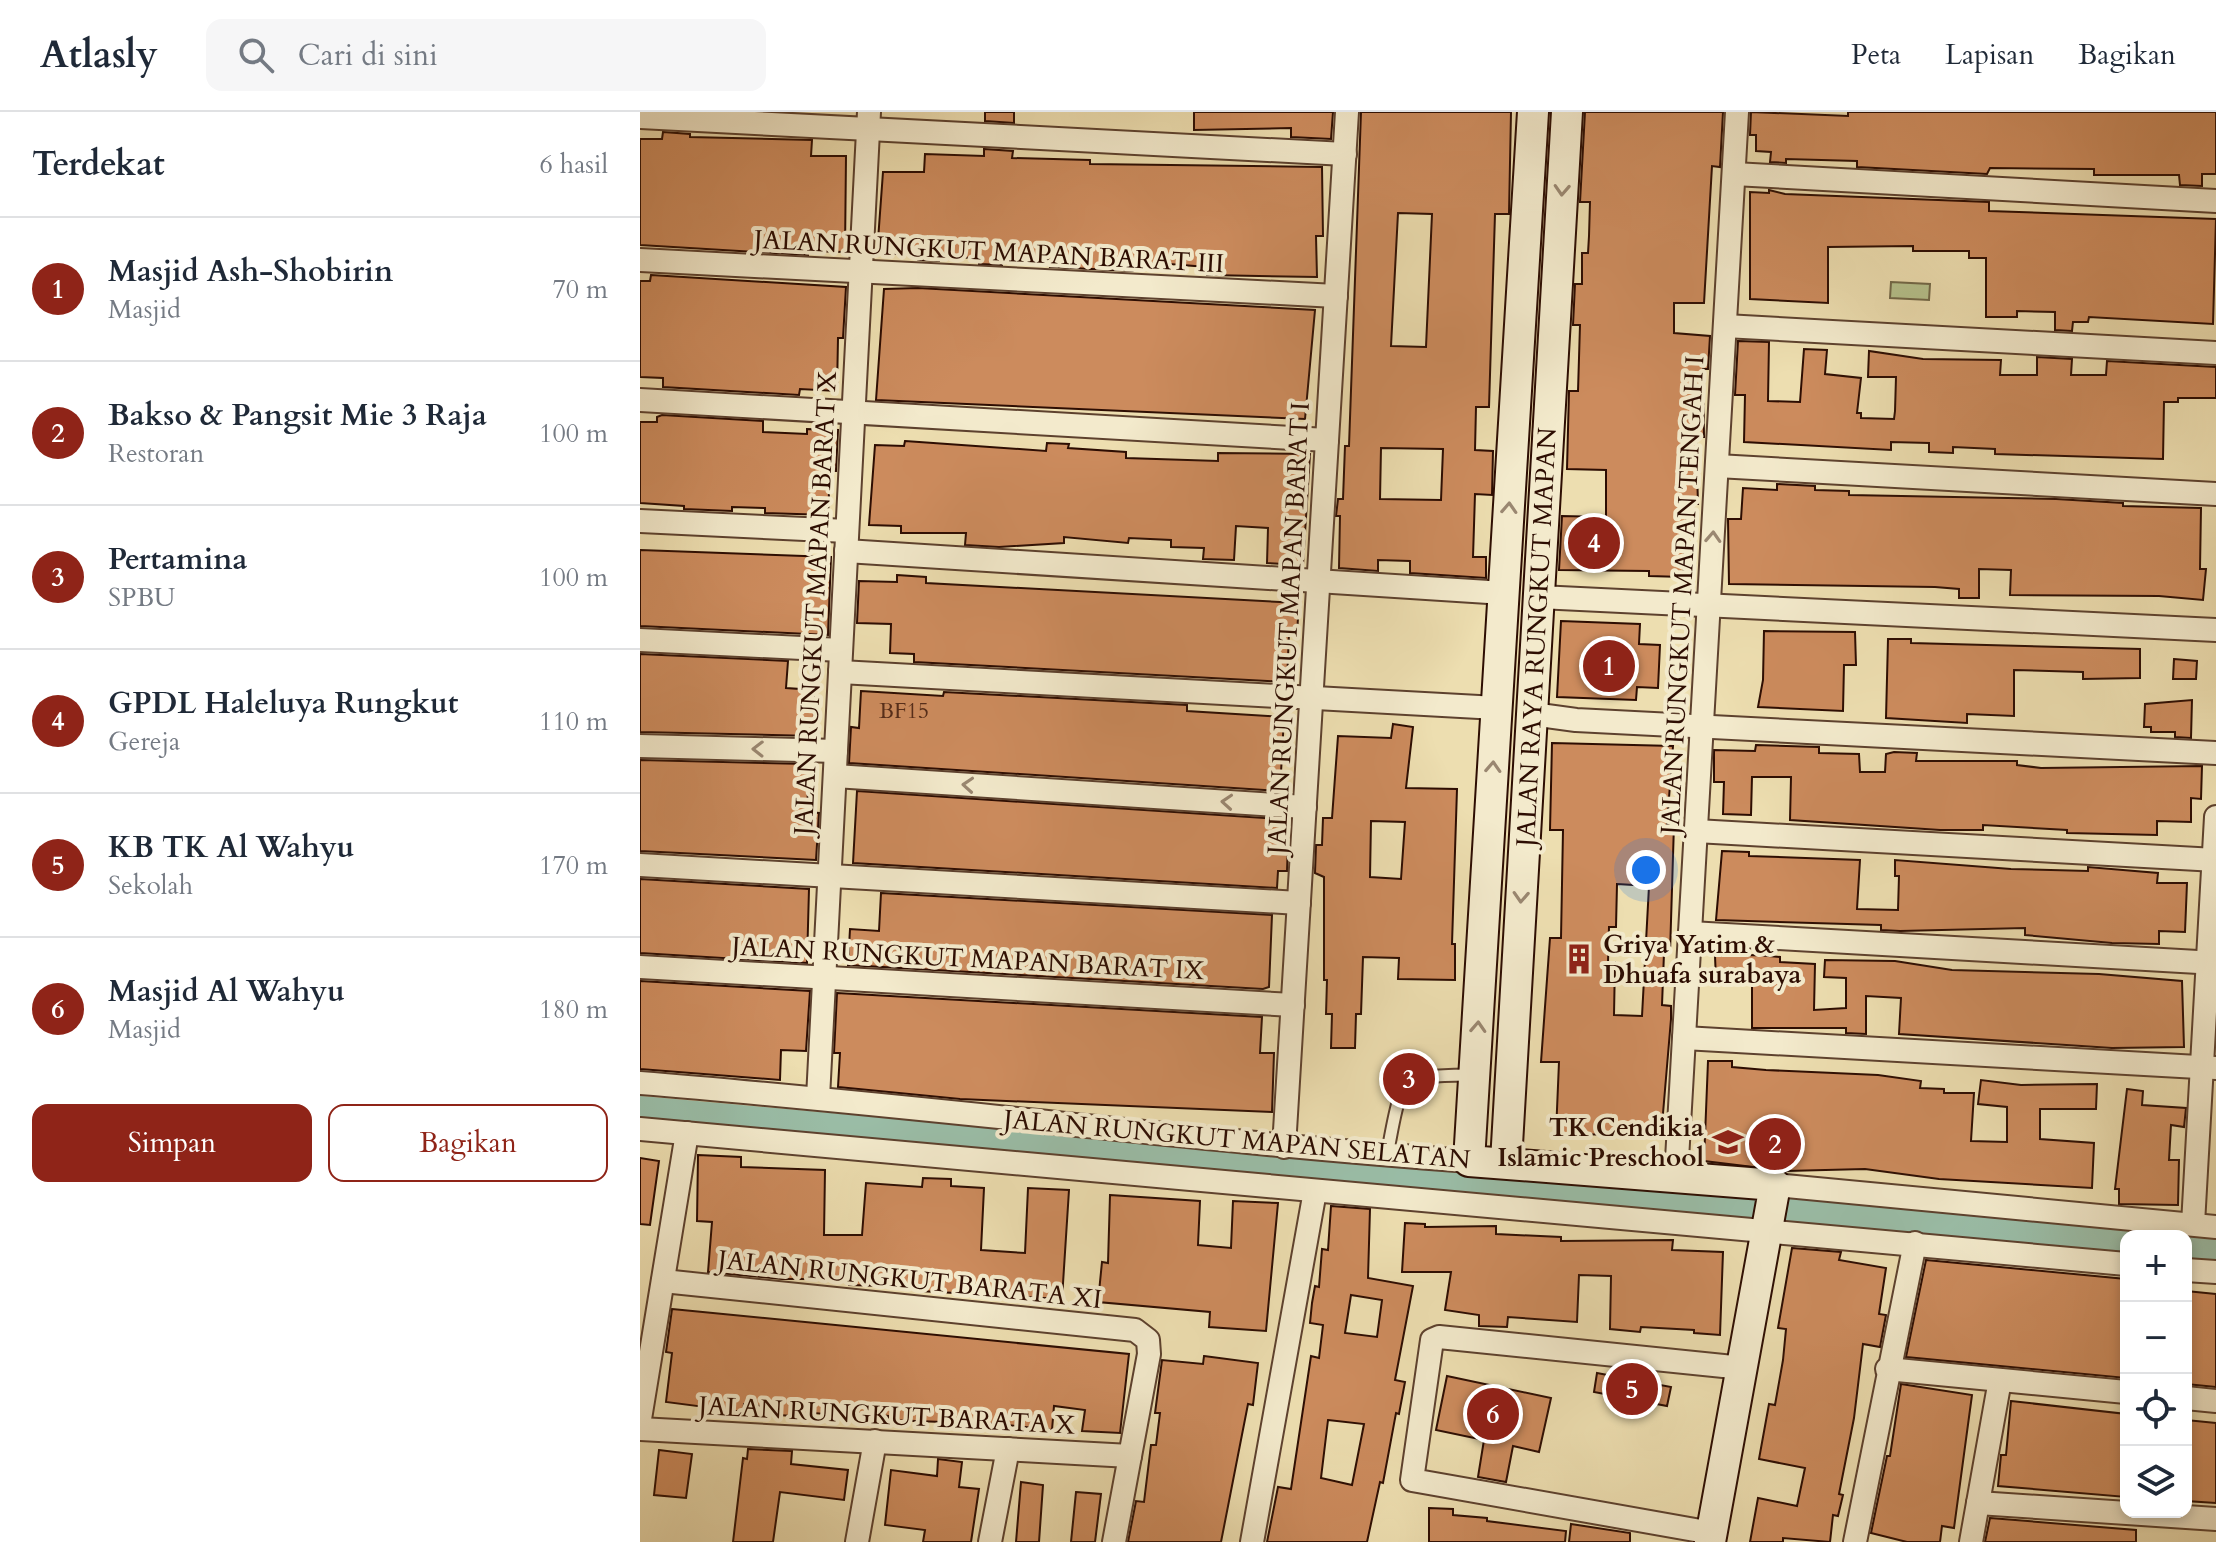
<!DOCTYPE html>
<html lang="id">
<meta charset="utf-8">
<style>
body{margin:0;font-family:Cardo,serif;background:#f6f6f7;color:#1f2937}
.controls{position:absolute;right:24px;bottom:24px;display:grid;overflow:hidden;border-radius:16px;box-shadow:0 4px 12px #0003}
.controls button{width:72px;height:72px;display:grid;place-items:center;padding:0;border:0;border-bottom:2px solid #e0e1e3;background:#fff;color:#1f2937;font:40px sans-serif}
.you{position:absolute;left:1006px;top:758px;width:28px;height:28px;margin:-20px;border:6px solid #fff;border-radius:50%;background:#1a73e8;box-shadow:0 0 0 12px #1a73e833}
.badge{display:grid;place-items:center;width:52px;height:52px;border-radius:50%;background:#8f2418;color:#fff;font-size:26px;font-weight:700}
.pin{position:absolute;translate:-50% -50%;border:4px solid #fff;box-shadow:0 2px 8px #0006}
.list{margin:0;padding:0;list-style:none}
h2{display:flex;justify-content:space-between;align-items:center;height:104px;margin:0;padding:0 32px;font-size:34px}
h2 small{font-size:26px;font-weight:400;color:#747a83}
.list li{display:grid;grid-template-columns:52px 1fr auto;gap:24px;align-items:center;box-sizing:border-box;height:144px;padding:0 32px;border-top:2px solid #e0e1e3}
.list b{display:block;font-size:30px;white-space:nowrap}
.list p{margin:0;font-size:26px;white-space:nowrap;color:#747a83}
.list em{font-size:26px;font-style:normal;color:#747a83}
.actions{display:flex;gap:16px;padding:24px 32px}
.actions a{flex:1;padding:18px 0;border:2px solid #8f2418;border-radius:16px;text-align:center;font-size:28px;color:#8f2418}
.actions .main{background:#8f2418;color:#fff}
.icon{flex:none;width:44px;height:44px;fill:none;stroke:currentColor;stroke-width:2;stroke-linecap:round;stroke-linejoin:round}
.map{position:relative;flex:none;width:1576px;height:1430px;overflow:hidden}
header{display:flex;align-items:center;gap:48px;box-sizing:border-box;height:112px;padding:0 40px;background:#fff;border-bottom:2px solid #e0e1e3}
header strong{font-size:38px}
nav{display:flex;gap:44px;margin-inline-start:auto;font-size:28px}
.search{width:560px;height:72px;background:#f6f6f7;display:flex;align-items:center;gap:20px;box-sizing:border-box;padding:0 28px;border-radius:16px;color:#747a83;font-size:30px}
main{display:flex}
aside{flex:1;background:#fff}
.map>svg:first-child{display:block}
.green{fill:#b6c28d;stroke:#726848;stroke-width:2}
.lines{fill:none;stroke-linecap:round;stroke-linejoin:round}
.river{stroke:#9abda7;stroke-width:38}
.building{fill:#cc8b5d;stroke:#2d0d02;stroke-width:2;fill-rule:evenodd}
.lane-casing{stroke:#5d412e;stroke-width:15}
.street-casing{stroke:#5d412e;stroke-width:26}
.secondary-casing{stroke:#2d0d02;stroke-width:34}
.lane{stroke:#f3eacc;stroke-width:11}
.street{stroke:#f3eacc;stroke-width:22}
.secondary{stroke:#f3eacc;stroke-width:30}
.oneway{stroke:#9a8771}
.labels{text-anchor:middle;stroke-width:8;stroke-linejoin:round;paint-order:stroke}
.number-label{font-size:22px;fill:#552c19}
.street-label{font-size:26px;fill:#2d0d02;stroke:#f3eacc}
.poi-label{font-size:26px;font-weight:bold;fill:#2d0d02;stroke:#f3eacc;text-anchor:start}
</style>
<header>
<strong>Atlasly</strong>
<div class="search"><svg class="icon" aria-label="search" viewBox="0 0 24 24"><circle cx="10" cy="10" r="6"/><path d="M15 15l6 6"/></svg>Cari di sini</div>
<nav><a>Peta</a><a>Lapisan</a><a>Bagikan</a></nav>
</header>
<main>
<aside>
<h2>Terdekat<small>6 hasil</small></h2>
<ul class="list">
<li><span class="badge">1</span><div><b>Masjid Ash-Shobirin</b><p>Masjid</p></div><em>70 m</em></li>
<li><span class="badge">2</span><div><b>Bakso &amp; Pangsit Mie 3 Raja</b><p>Restoran</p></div><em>100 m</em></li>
<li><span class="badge">3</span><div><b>Pertamina</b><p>SPBU</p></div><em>100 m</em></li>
<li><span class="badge">4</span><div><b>GPDL Haleluya Rungkut</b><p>Gereja</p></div><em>110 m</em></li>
<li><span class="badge">5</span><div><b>KB TK Al Wahyu</b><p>Sekolah</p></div><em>170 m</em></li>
<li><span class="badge">6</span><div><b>Masjid Al Wahyu</b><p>Masjid</p></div><em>180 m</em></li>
</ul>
<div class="actions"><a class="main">Simpan</a><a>Bagikan</a></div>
</aside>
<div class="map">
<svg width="1576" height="1430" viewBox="0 0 1576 1430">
<rect width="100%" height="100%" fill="#eddeb0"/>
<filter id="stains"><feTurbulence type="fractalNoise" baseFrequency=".0025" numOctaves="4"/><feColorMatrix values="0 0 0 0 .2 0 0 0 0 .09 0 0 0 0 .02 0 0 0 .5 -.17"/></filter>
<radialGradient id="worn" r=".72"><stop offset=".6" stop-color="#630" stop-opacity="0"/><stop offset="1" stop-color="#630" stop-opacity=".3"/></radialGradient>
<!-- green -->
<polygon class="green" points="1251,170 1290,172 1289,188 1250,186"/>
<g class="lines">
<!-- river -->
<g class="river">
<polyline points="0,1003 1486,1136"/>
<polyline points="1546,1141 1576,1144"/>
</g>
</g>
<!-- building -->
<g class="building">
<polygon points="345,0 374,0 374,11 345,9"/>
<polygon points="554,0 693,0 691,27 651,25 651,16 554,18"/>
<path d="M721 0H871L869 102H855L849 295H836L835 338 853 339 852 383 835 382 833 445H846V466L770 461V449L738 448V459L699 456 700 404H696L698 387H703L705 334H709ZM758 101 792 102 786 235 751 234ZM741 336 803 337 801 388 740 387Z"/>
<polygon points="945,0 1083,0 1080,55 1072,54 1064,191 1034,191 1034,221 1070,224 1068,257 1063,257 1064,325 1056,325 1058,392 1047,392 1043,465 1009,464 1009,459 919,458 922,404 966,405 966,358 927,357 929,279 938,279 940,213 933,213 935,172 942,172 942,141 948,141 949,124 950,90 940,90"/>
<polygon points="1111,0 1208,4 1208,0 1576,0 1576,62 1562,62 1562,74 1540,73 1539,63 1454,63 1454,57 1350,56 1347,62 1217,55 1217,49 1146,47 1146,51 1130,50 1131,40 1116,39 1116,23 1110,23"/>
<polygon points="23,20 50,22 50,25 172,28 171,44 206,44 205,140 168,139 168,143 0,133 0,27 22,27"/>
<polygon points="344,37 373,39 372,46 450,48 450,52 682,55 683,124 676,124 677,165 567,163 567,155 529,152 493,151 493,159 410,155 411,148 362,146 362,153 339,152 339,146 299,145 299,149 278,148 278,142 237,142 243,60 284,60 285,42 344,44"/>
<polygon points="1129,78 1145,82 1349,90 1349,99 1576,107 1573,212 1449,205 1448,210 1433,210 1432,219 1415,218 1415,200 1377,199 1377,205 1346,205 1346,146 1329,146 1329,139 1273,139 1273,134 1188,135 1188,191 1110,187 1110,80 1129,81"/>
<polygon points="11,163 206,175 203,226 198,226 197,279 160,277 159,283 23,275 23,266 0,265 0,169 10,169"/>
<polygon points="278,176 675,198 665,307 236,288 244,177"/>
<polygon points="1098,229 1129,230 1128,289 1160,290 1164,237 1187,238 1185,262 1221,266 1217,301 1221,301 1221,306 1254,307 1255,299 1256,265 1228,265 1229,239 1283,247 1361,248 1360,263 1397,263 1397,245 1432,247 1431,263 1466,263 1467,249 1576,255 1576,286 1538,286 1538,290 1524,290 1523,347 1355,342 1355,337 1313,335 1313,341 1289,340 1289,331 1251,330 1251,338 1104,330 1105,283 1095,283"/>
<polygon points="22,303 123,309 123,320 167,322 167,317 198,318 196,359 190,359 188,403 125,401 125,396 92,395 92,399 44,397 44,394 0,391 0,310 17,310 17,305"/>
<polygon points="265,329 406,339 407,331 429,332 428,336 486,340 486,346 578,349 578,341 670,342 663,453 627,451 628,416 596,414 594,448 563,447 564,436 531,435 531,428 489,426 488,431 424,425 424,431 359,435 325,433 326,421 261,421 261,414 229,413 235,333 264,334"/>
<polygon points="1137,372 1175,374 1175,378 1209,379 1209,383 1416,387 1483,391 1483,394 1561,396 1560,457 1566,457 1563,488 1519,484 1370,483 1371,458 1339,457 1339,486 1319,486 1319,477 1295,475 1089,472 1088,407 1101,407 1103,376 1137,378"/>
<polygon points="0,438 191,445 188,523 0,514"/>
<polygon points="257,463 286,465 286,471 659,491 657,521 649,521 647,570 274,550 274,542 250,541 251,512 217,511 219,469 257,470"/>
<polygon points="921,509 1000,512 999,532 1020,533 1018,576 997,575 996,588 917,585"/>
<polygon points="1124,519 1215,520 1216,553 1204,553 1203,599 1118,595 1123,568"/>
<polygon points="1248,527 1271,527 1271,531 1500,537 1500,566 1443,567 1443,560 1374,558 1374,604 1327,602 1327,611 1246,606"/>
<polygon points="0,542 148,549 146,576 175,578 173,624 0,620"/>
<polygon points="1534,547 1557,549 1556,567 1533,567"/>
<polygon points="221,579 303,584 304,580 547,593 547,599 644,605 640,679 209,651 211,615 219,616"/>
<polygon points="1552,588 1551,626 1535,625 1535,620 1511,620 1511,615 1504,615 1505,592"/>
<path d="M753 612 773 615 766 676 817 677 812 832H815V868L758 867 759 846 723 845 721 902H716L715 936H691L692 902H686L687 868H684V765L675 761 676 733H682L683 706H692L698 624 751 626ZM731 709 765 710 761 767 730 765Z"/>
<path d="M912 631 1033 634 1027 712H1034L1030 841H1024L1022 893 1031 894V907L1021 1025 916 1021 919 950H901L910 826H921L923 718H910ZM977 772 1009 774 1002 904 974 903 975 850H968L969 815H976Z"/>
<polygon points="1116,633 1179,635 1179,641 1219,642 1220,660 1245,660 1246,642 1254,640 1277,641 1276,649 1377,649 1377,653 1401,656 1562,654 1561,687 1551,686 1551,710 1517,709 1517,723 1427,721 1427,718 1343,713 1343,718 1300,718 1150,708 1151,665 1112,665 1111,703 1083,702 1084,670 1074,670 1074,638 1115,639"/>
<polygon points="0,648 169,652 167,700 179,701 176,748 0,739"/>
<polygon points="217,679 641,707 639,731 648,731 647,759 638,759 637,776 213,751"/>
<polygon points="1082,739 1109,740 1109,744 1220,748 1217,797 1258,798 1259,764 1255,764 1255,748 1371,757 1448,759 1448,755 1518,761 1517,771 1547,771 1545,820 1519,819 1519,832 1472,831 1385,823 1385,816 1260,819 1241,818 1241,813 1076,808"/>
<polygon points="0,767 169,777 167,851 0,841"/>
<polygon points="241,781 632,803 629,875 623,877 208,853 210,817 239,819"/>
<polygon points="1117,843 1140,845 1140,850 1175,852 1174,898 1206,896 1206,866 1184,865 1185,848 1255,849 1312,858 1459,862 1542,869 1544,935 1472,936 1259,922 1261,886 1226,884 1226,922 1206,921 1206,916 1112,916 1112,869 1076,868 1075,844"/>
<polygon points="0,869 170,879 166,939 141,938 140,968 0,957"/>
<polygon points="197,881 622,905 620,941 634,941 632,1000 320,987 198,975 200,941 194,941"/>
<polygon points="1068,949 1092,949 1092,955 1126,958 1238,963 1281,969 1280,976 1304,977 1304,981 1334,981 1331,1029 1367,1030 1367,995 1338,992 1341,968 1381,973 1457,972 1456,997 1400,997 1400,1027 1454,1031 1452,1076 1299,1067 1225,1057 1146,1059 1064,1049"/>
<polygon points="1487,977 1503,979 1502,993 1546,996 1544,1015 1531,1013 1529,1048 1539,1048 1538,1093 1479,1092 1479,1077 1475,1077"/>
<polygon points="58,1043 101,1045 101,1055 185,1058 184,1123 222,1123 226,1071 282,1075 283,1066 311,1067 311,1074 344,1076 341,1138 385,1141 388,1076 429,1078 422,1187 280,1179 281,1175 209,1173 209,1167 142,1167 68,1160 72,1110 57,1109"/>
<polygon points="0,1046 19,1049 10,1113 0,1112"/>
<polygon points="470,1083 560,1089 558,1133 591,1136 593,1089 638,1091 626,1219 569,1215 570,1200 458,1190 462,1150 468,1151"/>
<path d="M691 1094 730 1097 728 1166 773 1174 755 1268 765 1270 759 1302 756 1301 743 1371 740 1370 727 1430H627L638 1375 651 1377 671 1244 679 1246 683 1213 670 1211 672 1191 675 1174 679 1175 682 1137 688 1138ZM711 1183 742 1188 737 1225 705 1221ZM688 1308 724 1312 712 1373 681 1366Z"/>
<polygon points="765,1111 785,1112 785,1115 856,1114 856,1122 921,1125 921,1129 1033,1128 1032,1138 1083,1140 1080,1223 1054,1221 1054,1218 1001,1215 1000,1220 970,1217 971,1164 939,1163 937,1210 868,1205 867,1215 839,1214 839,1203 805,1198 811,1160 762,1160"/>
<polygon points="1152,1136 1201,1140 1199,1148 1246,1156 1239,1202 1246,1203 1240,1235 1223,1232 1214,1306 1199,1382 1203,1383 1198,1404 1193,1403 1190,1430 1143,1426 1143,1430 1110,1430 1118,1386 1157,1394 1165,1356 1119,1347 1129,1292 1135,1293 1143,1248 1146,1217 1138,1216"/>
<polygon points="1286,1148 1486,1167 1486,1266 1266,1245"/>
<polygon points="1546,1179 1576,1182 1576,1275 1546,1272"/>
<polygon points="32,1197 489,1242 480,1321 442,1319 445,1298 414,1294 412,1318 359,1312 248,1308 248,1304 210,1300 209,1304 174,1301 173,1306 140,1303 140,1296 104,1292 103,1300 26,1290 32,1241 26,1240"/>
<polygon points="564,1244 618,1251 613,1293 608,1292 581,1430 488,1430 496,1389 504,1390 511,1333 516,1333 520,1301 515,1301 522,1248 563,1252"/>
<polygon points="957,1261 1031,1275 1027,1294 954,1280"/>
<polygon points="807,1264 911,1286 899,1340 873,1334 866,1370 838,1365 844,1328 796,1318"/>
<polygon points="1261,1272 1332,1283 1314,1416 1302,1414 1300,1430 1267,1430 1231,1421 1247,1344 1250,1344"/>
<polygon points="1371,1289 1486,1302 1486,1385 1358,1374 1361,1343 1366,1343"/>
<polygon points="1546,1308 1576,1311 1576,1391 1546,1389"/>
<polygon points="108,1337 152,1339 151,1352 208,1358 204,1388 140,1380 133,1430 93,1430 103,1346 107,1347"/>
<polygon points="19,1338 52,1342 46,1386 14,1383"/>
<polygon points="298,1347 322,1350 319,1375 339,1377 331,1430 283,1430 285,1418 245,1413 251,1358 297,1364"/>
<polygon points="381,1370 403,1373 399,1430 376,1430"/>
<polygon points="436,1380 461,1382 455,1430 431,1430"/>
<polygon points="789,1396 813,1397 813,1403 847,1406 847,1409 926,1419 925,1430 789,1430"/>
<polygon points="1350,1406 1496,1418 1496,1430 1345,1430"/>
<polygon points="931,1412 990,1421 990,1430 929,1430"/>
</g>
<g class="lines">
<!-- lane casing -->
<g class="lane-casing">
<path id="lane" d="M747 1043C762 968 755 963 834 963"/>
</g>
<!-- street casing -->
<g class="street-casing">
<g id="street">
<polyline points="0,5 705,42"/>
<polyline points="1094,62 1576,89"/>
<polyline points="0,148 696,184"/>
<polyline points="1085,214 1576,241"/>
<polyline points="0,288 687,328"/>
<polyline points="1077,354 1576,382"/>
<polyline points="0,409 207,419"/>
<polyline points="206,439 864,481"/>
<polyline points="899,485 1576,518"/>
<polyline points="0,528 201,538"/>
<polyline points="200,560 857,596"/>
<polyline points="892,602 936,608 1576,641"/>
<polyline points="0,634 196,639"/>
<polyline points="195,664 665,695"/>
<polyline points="1056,719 1576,748"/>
<polyline points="0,753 659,791"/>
<polyline points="1050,821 1576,851"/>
<polyline points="0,855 653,893"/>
<polyline points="1044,926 1576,956"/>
<path d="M0 971C277 993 552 1029 829 1049"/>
<polyline points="178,986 229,0"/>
<polyline points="0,1017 1486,1152"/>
<polyline points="644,1035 707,0"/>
<polyline points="1036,1065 1097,0"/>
<polyline points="1135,1073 1576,1115"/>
<polyline points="1553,1112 1576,705"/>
<polyline points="1546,1158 1576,1160"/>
<polyline points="23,1169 495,1218 508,1228 509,1242 474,1430"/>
<polyline points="1247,1257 1486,1280"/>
<polyline points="1546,1286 1576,1289"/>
<polyline points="0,1307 47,1021"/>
<polyline points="0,1317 490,1344"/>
<polyline points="1338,1391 1576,1407"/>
<polyline points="1072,1421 772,1368 792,1228 799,1225 1103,1256"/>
<polyline points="217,1430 235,1329"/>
<polyline points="350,1430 368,1337"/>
<polyline points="612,1430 675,1079"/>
<polyline points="1215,1430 1275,1131"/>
<polyline points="1331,1430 1360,1268"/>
</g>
</g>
<!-- secondary casing -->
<g class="secondary-casing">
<g id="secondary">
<polyline points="893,0 829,1049 1135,1073 1070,1430"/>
<polyline points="866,1050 927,0"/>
</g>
</g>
<!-- lane -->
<use href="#lane" class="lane"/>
<!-- street -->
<use href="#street" class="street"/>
<!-- secondary -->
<use href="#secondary" class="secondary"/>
</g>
<!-- one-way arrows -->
<defs><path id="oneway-chevron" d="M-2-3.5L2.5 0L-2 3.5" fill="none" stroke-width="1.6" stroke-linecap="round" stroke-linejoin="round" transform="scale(2)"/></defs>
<g class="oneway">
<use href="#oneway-chevron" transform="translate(922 78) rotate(93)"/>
<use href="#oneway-chevron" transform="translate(869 396) rotate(-87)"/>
<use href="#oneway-chevron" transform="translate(1073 425) rotate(-87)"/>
<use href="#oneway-chevron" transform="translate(118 637) rotate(-179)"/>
<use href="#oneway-chevron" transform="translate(853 655) rotate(-87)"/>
<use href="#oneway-chevron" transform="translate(328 673) rotate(-176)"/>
<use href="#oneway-chevron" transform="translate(587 690) rotate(-176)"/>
<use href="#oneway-chevron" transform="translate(881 785) rotate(93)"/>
<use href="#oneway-chevron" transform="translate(838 915) rotate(-87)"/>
</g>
<!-- icons -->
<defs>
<g id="building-bare" transform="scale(2.4)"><path d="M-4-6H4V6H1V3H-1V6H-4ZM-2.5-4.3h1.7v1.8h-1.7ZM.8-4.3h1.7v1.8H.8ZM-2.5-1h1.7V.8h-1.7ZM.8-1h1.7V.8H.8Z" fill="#8f2418" stroke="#f3eacc" stroke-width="2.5" paint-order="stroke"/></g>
<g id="school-bare" transform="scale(2.4)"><path d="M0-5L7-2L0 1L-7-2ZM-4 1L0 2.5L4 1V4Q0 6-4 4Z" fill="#8f2418" stroke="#f3eacc" stroke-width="2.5" paint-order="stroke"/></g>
</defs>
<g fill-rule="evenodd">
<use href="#building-bare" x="939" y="847"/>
<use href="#school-bare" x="1088" y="1030"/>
</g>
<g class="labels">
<!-- number labels -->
<g class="number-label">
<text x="264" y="606">BF15</text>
</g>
<!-- street labels -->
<g class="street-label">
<text transform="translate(349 139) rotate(3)" y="9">JALAN RUNGKUT MAPAN BARAT III</text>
<text transform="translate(1042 483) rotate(-87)" y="9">JALAN RUNGKUT MAPAN TENGAH I</text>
<text transform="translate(175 491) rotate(-87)" y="9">JALAN RUNGKUT MAPAN BARAT X</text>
<text transform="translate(648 516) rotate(-87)" y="9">JALAN RUNGKUT MAPAN BARAT I</text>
<text transform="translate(896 525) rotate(-87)" y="9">JALAN RAYA RUNGKUT MAPAN</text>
<text transform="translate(328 846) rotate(3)" y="9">JALAN RUNGKUT MAPAN BARAT IX</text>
<text transform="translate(597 1027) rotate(5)" y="9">JALAN RUNGKUT MAPAN SELATAN</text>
<text transform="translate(270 1167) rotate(6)" y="9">JALAN RUNGKUT BARATA XI</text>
<text transform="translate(247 1303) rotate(3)" y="9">JALAN RUNGKUT BARATA X</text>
</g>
<!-- poi labels -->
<g class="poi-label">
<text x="963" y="841">Griya Yatim &amp;<tspan x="963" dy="30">Dhuafa surabaya</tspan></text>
<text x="1064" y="1024" text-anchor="end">TK Cendikia<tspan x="1064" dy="30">Islamic Preschool</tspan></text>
</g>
</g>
<rect width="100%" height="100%" filter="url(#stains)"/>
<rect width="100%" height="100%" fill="url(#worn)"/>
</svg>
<div class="controls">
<button>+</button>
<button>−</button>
<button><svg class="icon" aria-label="locate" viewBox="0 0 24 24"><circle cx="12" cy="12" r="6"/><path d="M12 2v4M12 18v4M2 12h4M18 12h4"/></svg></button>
<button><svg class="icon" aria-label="layers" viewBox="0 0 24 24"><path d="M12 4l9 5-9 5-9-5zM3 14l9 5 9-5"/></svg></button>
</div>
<div class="you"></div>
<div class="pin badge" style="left:969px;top:554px">1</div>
<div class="pin badge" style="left:1135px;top:1032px">2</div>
<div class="pin badge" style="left:769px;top:967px">3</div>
<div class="pin badge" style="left:954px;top:431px">4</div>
<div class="pin badge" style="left:992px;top:1277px">5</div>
<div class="pin badge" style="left:853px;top:1302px">6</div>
</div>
</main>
